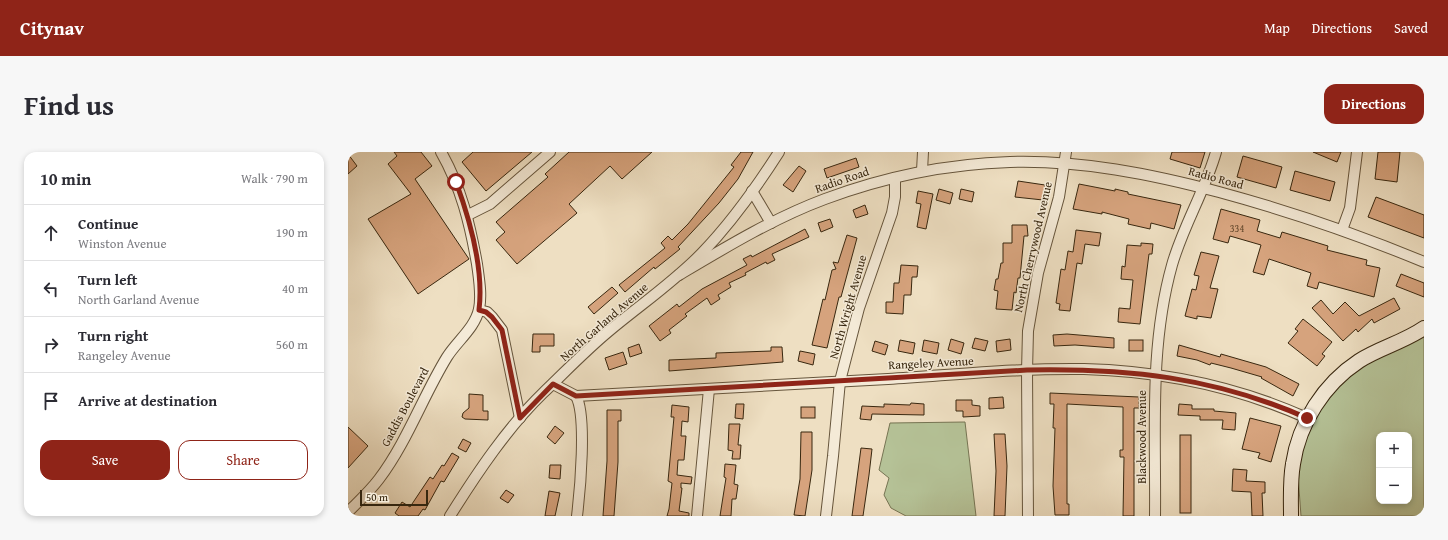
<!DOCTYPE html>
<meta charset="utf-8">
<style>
body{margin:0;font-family:"Gentium Book Plus",serif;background:#f7f7f7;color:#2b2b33}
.controls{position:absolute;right:12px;bottom:12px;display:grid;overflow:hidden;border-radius:8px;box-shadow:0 2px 6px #0003}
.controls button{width:36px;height:36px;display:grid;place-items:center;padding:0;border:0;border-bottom:1px solid #e1e1e2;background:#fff;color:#2b2b33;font:20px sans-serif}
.scale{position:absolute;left:12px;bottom:10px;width:68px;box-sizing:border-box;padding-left:4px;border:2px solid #38270f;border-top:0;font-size:11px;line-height:14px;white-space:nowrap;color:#38270f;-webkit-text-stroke:3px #f4ead7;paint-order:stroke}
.stop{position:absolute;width:12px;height:12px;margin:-9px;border:3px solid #8f2418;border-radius:50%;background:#fff}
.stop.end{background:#8f2418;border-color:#fff;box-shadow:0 1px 4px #0008}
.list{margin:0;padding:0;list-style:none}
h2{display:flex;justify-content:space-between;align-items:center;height:52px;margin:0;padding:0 16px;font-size:17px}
h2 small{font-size:13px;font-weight:400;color:#7c7c81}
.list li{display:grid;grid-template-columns:26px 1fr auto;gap:12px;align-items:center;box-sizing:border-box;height:56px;padding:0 16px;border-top:1px solid #e1e1e2}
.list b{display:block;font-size:15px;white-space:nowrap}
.list p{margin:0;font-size:13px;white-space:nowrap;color:#7c7c81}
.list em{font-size:13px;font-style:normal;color:#7c7c81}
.actions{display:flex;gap:8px;padding:12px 16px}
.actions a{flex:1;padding:9px 0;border:1px solid #8f2418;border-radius:12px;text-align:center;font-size:14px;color:#8f2418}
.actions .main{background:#8f2418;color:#fff}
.icon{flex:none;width:22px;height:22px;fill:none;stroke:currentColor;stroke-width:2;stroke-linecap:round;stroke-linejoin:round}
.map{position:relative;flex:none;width:1076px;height:364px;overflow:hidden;border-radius:12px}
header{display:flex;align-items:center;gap:24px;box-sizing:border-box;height:56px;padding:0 20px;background:#8f2418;color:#fff}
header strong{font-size:19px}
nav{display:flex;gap:22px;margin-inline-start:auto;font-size:14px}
.intro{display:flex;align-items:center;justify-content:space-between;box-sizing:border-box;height:96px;padding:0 24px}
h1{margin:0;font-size:28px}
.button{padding:10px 18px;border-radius:12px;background:#8f2418;color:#fff;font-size:14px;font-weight:700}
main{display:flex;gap:24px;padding:0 24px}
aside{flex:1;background:#fff;border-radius:12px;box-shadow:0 2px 6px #0003}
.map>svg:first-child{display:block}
.green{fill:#b5c297;stroke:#767453;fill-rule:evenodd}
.building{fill:#d6a37d;stroke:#38270f}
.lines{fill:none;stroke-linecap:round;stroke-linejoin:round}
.street-casing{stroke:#66553c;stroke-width:12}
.secondary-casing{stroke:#38270f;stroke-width:16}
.street{stroke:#f4ead7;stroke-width:10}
.secondary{stroke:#f4ead7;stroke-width:14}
.route{stroke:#8f2418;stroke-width:5}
.labels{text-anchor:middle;stroke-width:3;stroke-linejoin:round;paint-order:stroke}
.number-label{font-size:10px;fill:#60462a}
.street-label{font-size:12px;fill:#38270f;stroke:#f4ead7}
</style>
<header>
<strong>Citynav</strong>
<nav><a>Map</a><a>Directions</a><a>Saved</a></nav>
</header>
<div class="intro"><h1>Find us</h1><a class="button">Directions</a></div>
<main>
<aside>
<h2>10 min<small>Walk · 790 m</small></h2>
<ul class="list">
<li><svg class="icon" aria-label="ahead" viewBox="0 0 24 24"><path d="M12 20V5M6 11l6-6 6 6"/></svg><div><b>Continue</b><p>Winston Avenue</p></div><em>190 m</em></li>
<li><svg class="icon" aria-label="left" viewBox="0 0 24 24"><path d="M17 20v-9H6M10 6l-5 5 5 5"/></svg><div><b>Turn left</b><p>North Garland Avenue</p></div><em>40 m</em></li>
<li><svg class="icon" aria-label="right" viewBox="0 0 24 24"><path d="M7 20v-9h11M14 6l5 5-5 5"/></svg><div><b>Turn right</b><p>Rangeley Avenue</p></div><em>560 m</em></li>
<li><svg class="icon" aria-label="arrive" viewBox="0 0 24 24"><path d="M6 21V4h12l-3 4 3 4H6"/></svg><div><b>Arrive at destination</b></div></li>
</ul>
<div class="actions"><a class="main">Save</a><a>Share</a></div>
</aside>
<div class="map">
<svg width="1076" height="364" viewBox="0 0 1076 364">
<rect width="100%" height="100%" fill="#eedfc2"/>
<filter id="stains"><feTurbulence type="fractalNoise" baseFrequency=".005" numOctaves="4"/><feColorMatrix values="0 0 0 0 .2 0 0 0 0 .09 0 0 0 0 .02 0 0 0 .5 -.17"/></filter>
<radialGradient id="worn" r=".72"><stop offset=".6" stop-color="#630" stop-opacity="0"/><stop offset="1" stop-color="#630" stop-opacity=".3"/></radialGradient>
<!-- green -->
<g class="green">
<path d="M1076 174V364H953L948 295 983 233ZM1031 283H1061V349H1031Z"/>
<polygon points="617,270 628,364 558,364 543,356 536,343 541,326 531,318 542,271"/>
</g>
<!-- building -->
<g class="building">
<polygon points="46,0 73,0 84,14 67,27 121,107 70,142 20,67 63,42 40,12 49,4"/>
<polygon points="125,0 184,0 138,39 114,10"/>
<polygon points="221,0 304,0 274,27 262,14 221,52 229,61 169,112 148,88 157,80 148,70 200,25 197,22"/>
<polygon points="393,0 405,0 390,27 371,51 330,95 332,97 307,117 306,115 277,140 271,133 317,96 313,91 320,84 324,88 340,72 386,15 383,13"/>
<polygon points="824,0 857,0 852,16 822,7"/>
<polygon points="965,0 993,0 989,10"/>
<polygon points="1030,0 1052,0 1049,30 1027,27"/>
<polygon points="0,2 9,14 0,22"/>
<polygon points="895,4 934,15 928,36 889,25"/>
<polygon points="508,6 511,15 479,26 476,17"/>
<polygon points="451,14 458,19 445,40 435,33"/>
<polygon points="947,19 987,30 982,49 942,38"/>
<polygon points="670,29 697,33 695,48 667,45"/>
<polygon points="731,32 767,39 767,37 780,40 780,42 833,53 826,77 803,71 802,77 780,72 781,67 754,60 754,62 725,57"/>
<polygon points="591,37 605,41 602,52 588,48"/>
<polygon points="613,37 626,40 624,50 611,47"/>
<polygon points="570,39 585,42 578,77 569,75 573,52 568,51"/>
<polygon points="1028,45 1076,63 1076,86 1020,65"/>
<polygon points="517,53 520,62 508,66 505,58"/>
<polygon points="873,57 912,68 909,79 932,86 934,80 980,94 979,98 1019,108 1018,113 1032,116 1026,145 971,130 969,137 959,134 963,121 921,107 916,123 905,120 913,93 882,84 880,91 865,87"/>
<polygon points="482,67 485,75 473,80 470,71"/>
<polygon points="664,73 679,73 680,84 676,84 672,126 670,126 668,141 666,140 664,158 648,157 650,139 646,138 648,127 650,127 653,111 655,111 655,91 664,91"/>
<polygon points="457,77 461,85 424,102 427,108 419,112 418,110 397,121 398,123 381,131 383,135 370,143 372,147 363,153 359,146 337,162 339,164 321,178 323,181 312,189 301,174 329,152 331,155 354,137 399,113 395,107 403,103 404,105"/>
<polygon points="728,78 753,81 751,94 737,92 734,112 729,111 722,159 711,158 712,152 708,151 713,117 717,118 720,99 725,100"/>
<polygon points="499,83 509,86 493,145 491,145 479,196 464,193 475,147 477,148 484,118 488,117 485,110 490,111"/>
<polygon points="793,91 805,92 804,102 801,102 792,172 770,170 771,156 782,157 785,128 773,127 774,114 777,115 779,93 793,94"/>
<polygon points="853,100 871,104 862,136 870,137 863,166 849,164 849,167 837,164 844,137 848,138 851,124 846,123"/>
<polygon points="553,113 570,114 569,125 564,125 563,143 556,143 555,162 538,161 538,150 545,150 546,131 551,131"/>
<polygon points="1053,122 1076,131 1076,145 1048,134"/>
<polygon points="264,135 270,141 246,162 240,155"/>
<polygon points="1046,146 1052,157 1026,171 1024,167 1010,180 1008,177 995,189 964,156 973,148 985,162 997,150 1011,164"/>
<polygon points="955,167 984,190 974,202 977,204 969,214 940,191 950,179 947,177"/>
<polygon points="185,182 206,182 206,194 192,194 192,200 184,200"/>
<polygon points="719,182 766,186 766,196 727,193 706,194 705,183"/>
<polygon points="627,186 640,189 637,199 624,196"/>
<polygon points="603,187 616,191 613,202 600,198"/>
<polygon points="662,187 663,198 649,200 648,189"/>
<polygon points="552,188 567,191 565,202 550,199"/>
<polygon points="576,188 591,191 589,202 574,199"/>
<rect x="781" y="188" width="14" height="11"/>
<polygon points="527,189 540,193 537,203 524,199"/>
<polygon points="291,192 294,201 282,205 280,196"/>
<polygon points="831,193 872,205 873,202 918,215 951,232 945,244 913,226 914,225 883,216 863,211 862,213 849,208 829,204"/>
<polygon points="423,195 434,195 435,210 321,219 321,208 368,206 368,201 423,199"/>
<polygon points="452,199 467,202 465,213 450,209"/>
<polygon points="275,200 279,212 261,218 257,206"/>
<polygon points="702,241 791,245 791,256 786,256 786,364 775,364 776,305 772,305 772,298 775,298 775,255 719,252 719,352 721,352 721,363 707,363 705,334 707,276 705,276 706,252 702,252"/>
<polygon points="121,242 135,243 135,259 140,259 140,268 117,267 114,265 115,261 121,256"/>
<polygon points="655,245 656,256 641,257 641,246"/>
<polygon points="608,248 624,248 624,253 632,254 632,264 615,265 615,259 608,259"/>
<polygon points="563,251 576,252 576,263 524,262 523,268 512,267 514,254 536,255 536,252 562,253"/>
<polygon points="388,252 396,252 395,267 387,266"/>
<polygon points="831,252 844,253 844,257 866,257 866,259 888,261 887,278 874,277 875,268 852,268 852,264 830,263"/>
<polygon points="324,253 341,255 340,270 334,269 333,284 338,284 336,308 330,308 329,323 344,325 343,332 333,331 333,336 334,336 331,359 341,361 341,364 319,364 321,357 324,331 320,329 326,265 323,265"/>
<rect x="453" y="255" width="14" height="11"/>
<polygon points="259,258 273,258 273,269 270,269 270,310 266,364 255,364 259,309"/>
<polygon points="902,266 933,274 923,310 910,306 912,301 894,297"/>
<polygon points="381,272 392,272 390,293 393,293 392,307 384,307 385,299 380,298"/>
<polygon points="207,274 216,281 207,292 199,285"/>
<polygon points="0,275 20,294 0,316"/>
<polygon points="453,280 464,280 464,318 457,364 446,363 452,327"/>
<polygon points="646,282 657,282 659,314 657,364 646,364 648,319"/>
<rect x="832" y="283" width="11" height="78"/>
<polygon points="115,287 123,291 118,300 110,296"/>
<polygon points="513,296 524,297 521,323 515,364 504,364"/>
<polygon points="104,301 111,305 96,330 93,329 77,358 75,357 70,364 51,364 47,361 54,350 62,355 82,325 85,327 94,313 96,314"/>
<polygon points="377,312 388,313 386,332 390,333 388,347 384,347 383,364 372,364 378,326 376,325"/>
<polygon points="202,313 213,313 212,327 201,326"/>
<polygon points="885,317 899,318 898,329 917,330 917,341 914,341 915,364 904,364 903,340 884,339"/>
<polygon points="158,338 166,343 160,351 152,346"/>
<polygon points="201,339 212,341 207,364 197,364"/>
</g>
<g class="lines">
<!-- street casing -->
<g class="street-casing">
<g id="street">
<polyline points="574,19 575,0"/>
<polyline points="404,39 423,71"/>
<polyline points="120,63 142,52 202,0"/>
<polyline points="994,78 1002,56 1009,0"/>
<path d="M331 123C378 95 426 66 477 47 536 25 599 12 662 10 733 8 803 22 871 40 941 59 1009 82 1076 110"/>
<polyline points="131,158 139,160 144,165 154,178 172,266"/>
<path d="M205 232 228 244C332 238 436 232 540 227 605 223 671 216 736 217 812 219 890 235 959 266"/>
<path d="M228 244C239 264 232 339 229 364"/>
<path d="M0 360C11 349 22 339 31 327 59 290 75 244 99 205 109 189 127 176 131 157 134 143 131 127 129 112 122 72 113 35 93 0"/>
<path d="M102 364C129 321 159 276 195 241 217 220 238 198 261 179 292 153 326 130 354 101 383 71 408 36 431 0"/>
<polyline points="349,364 361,237"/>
<polyline points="478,364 485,304 492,229 511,156 544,61 547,45 547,26"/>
<polyline points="680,364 679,219 680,179 690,121 711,45 718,0"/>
<path d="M807 364C808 280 801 195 824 113 835 74 857 39 868 0"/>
</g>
</g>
<!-- secondary casing -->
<g class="secondary-casing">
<path id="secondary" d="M943 364C943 347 942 329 945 312 951 271 976 232 1011 209 1031 196 1056 190 1076 176"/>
</g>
<!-- street -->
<use href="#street" class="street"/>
<!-- secondary -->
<use href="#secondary" class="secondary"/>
</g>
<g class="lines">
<!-- route -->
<path class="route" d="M108 30C122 68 136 117 131 158L138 160 144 165 154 178 172 266 205 232 228 244 679 218C779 216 866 225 959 266"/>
</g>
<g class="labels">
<!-- number labels -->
<g class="number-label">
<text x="889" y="80">334</text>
</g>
<!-- street labels -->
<g class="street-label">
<text transform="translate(868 26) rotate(15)" y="4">Radio Road</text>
<text transform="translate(494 28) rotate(-19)" y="4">Radio Road</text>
<text transform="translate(685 95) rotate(-77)" y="4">North Cherrywood Avenue</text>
<text transform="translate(500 155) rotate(-74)" y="4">North Wright Avenue</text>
<text transform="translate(256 170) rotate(-41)" y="4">North Garland Avenue</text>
<text transform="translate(583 211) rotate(-3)" y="4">Rangeley Avenue</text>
<text transform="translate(57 255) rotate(-62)" y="4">Gaddis Boulevard</text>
<text transform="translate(794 285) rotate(-90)" y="4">Blackwood Avenue</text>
</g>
</g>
<rect width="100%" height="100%" filter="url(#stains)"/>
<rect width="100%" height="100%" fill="url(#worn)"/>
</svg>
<div class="controls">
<button>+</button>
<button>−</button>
</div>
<div class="scale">50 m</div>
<div class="stop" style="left:108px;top:30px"></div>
<div class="stop end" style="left:959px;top:266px"></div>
</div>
</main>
